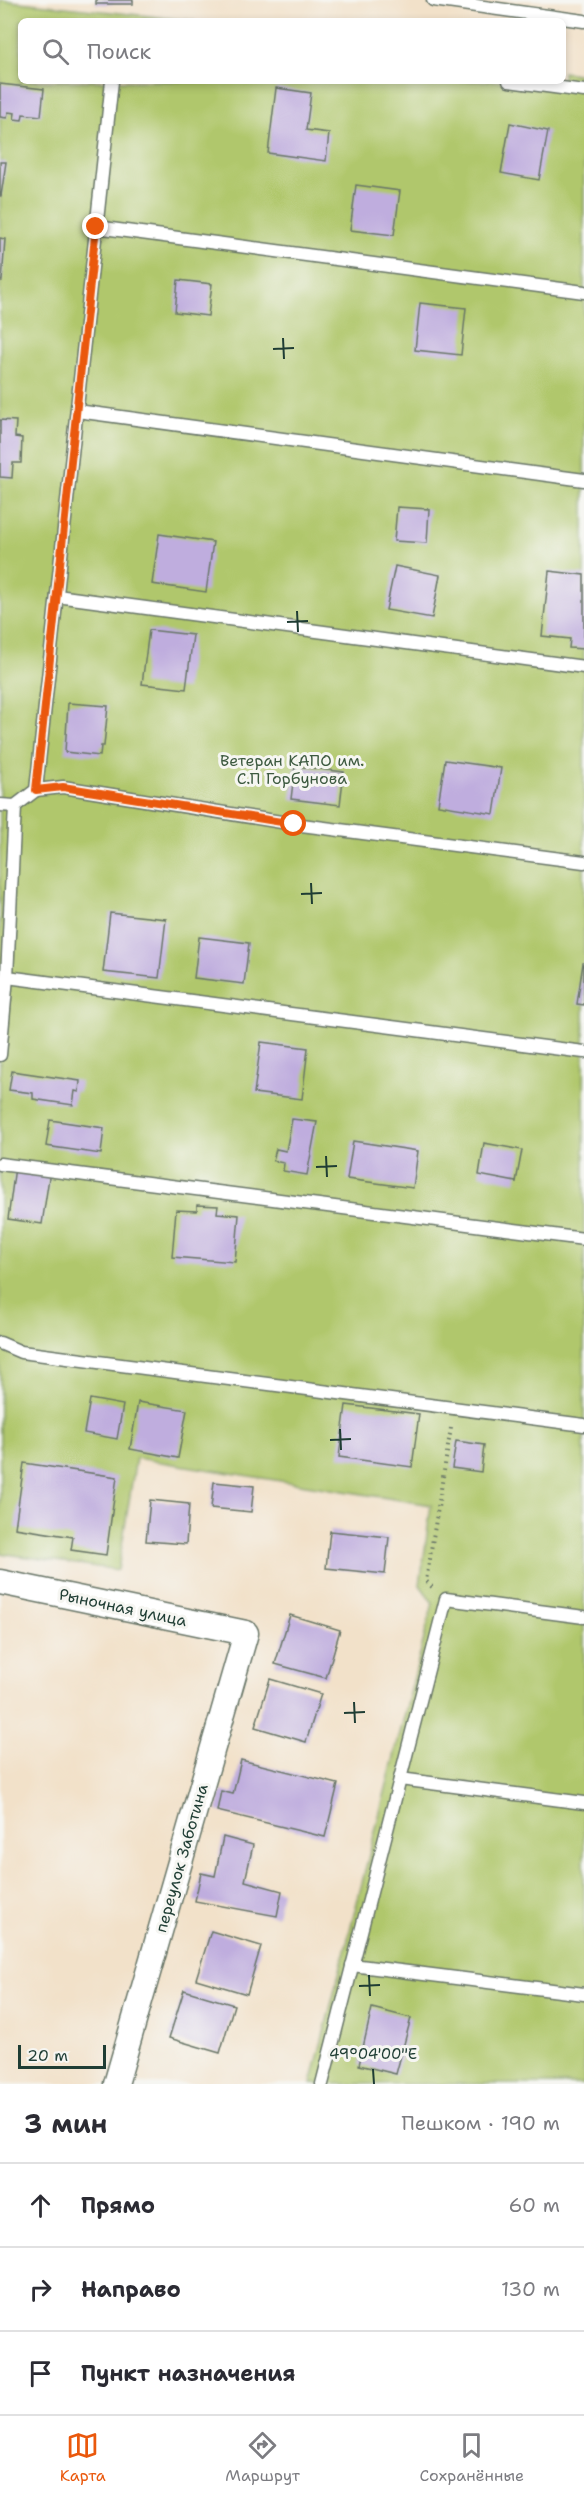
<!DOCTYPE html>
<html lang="ru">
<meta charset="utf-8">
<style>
body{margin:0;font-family:"Shantell Sans",sans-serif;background:#f2f2f3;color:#2b2b33}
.scale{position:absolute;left:18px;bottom:15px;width:88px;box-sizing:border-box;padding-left:6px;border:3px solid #1f3d34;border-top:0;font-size:16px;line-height:21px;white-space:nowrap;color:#1f3d34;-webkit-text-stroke:4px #f6f6f2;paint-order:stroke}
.stop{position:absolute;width:18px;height:18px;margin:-14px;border:4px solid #ea580c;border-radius:50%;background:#fff}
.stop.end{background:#ea580c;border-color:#fff;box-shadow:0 2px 6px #0008}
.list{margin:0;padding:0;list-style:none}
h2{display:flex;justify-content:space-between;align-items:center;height:78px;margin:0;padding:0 24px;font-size:26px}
h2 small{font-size:20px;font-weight:400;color:#7c7c81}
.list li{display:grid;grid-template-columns:39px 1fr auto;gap:18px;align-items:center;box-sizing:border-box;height:84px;padding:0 24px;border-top:2px solid #e1e1e2}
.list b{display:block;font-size:22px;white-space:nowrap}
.list em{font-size:20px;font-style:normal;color:#7c7c81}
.icon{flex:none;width:33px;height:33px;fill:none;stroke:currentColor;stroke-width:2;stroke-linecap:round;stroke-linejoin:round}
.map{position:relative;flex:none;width:584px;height:2084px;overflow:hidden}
.search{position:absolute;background:#fff;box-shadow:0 3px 9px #0003;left:18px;right:18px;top:18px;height:66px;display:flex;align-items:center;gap:15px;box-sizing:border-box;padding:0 21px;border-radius:9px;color:#7c7c81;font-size:22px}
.sheet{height:330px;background:#fff}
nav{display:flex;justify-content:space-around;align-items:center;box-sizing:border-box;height:84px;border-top:2px solid #e1e1e2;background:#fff;font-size:16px;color:#7c7c81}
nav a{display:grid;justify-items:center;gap:3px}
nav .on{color:#ea580c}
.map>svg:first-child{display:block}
.green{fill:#b0c76c;stroke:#688250;stroke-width:1.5}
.building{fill:#bfadde}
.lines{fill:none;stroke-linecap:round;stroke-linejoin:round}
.service-casing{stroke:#697668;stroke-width:15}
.minor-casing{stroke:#697668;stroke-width:27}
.path{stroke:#697668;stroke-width:4;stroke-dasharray:1.5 4.5;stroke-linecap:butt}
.service{stroke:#fff;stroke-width:12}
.minor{stroke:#fff;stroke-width:24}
.route{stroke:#ea580c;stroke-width:8}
.ticks{fill:none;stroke:#1f3d34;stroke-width:2}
.labels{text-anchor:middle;stroke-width:6;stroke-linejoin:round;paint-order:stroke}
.park-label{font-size:16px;fill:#3c593f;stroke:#f6f6f2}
.street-label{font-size:16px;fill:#1f3d34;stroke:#f6f6f2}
.ticks-label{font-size:15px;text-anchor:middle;fill:#1f3d34;stroke:#f6f6f2;stroke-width:6;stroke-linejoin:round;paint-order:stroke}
</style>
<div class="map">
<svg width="584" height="2084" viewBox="0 0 584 2084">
<rect width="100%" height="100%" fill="#f6f6f2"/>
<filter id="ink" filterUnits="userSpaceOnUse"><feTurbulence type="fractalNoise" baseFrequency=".0167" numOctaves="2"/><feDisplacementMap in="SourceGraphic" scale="12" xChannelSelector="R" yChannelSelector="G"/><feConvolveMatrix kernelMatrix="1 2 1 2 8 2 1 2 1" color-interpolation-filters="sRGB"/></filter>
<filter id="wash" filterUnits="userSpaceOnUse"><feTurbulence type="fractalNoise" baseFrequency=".008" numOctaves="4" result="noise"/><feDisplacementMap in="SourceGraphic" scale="24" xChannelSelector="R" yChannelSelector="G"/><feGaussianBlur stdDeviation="1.35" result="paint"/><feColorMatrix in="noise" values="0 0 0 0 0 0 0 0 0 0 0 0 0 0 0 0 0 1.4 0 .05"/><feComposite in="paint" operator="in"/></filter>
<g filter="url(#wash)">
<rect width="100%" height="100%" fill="#f2e1c9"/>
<!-- green -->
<polygon class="green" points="0,0 195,21 21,21 21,81 563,81 563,72 584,75 584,2084 311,2084 433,1603 420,1585 431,1505 136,1458 118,1570 0,1553"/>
<g id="blocks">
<!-- building -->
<g class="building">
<rect x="96" y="0" width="37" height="4"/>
<polygon points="0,84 44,89 41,116 23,114 22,120 14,119 15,113 8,112 7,118 0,117"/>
<polygon points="276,88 311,93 306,130 329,133 326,161 268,153"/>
<polygon points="510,123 548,131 539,180 501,173"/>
<polygon points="0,162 6,162 1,196 0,196"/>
<polygon points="356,185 400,191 394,235 350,230"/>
<polygon points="0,238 5,239 2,281 0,281"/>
<polygon points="178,280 212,284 208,316 175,312"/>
<polygon points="420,303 466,308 461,355 415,350"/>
<polygon points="0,420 16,421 15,437 22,438 21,463 13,463 12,478 0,477"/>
<polygon points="397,507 429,509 427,543 394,541"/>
<polygon points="159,534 213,542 206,592 152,584"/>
<polygon points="395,566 440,575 432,618 386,610"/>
<polygon points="549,571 584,575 584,649 569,648 570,639 542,636"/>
<polygon points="149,630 193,635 186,689 142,684"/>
<polygon points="68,703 108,706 104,746 101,746 100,756 65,752"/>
<polygon points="445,760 501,768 494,814 438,805"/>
<polygon points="295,766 344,772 340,805 291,799"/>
<polygon points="110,913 166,919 159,978 103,972"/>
<polygon points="199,937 249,943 244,984 194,978"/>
<polygon points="583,963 584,963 584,1005 577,1004"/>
<polygon points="261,1042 308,1048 302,1099 254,1093"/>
<polygon points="12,1071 80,1081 79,1092 75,1091 73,1105 33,1099 33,1093 9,1090"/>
<polygon points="292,1119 317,1122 307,1175 283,1171 284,1163 273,1161 276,1149 286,1151"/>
<polygon points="50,1120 104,1128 101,1154 46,1146"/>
<polygon points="353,1141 418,1151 413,1188 347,1179"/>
<polygon points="484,1143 522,1150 516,1182 479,1175"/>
<polygon points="15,1167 50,1171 42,1224 8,1219"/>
<polygon points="197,1205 218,1206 217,1213 239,1215 235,1262 172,1257 176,1210 197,1211"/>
<polygon points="90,1399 123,1405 117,1439 84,1433"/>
<polygon points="138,1402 187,1410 178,1458 130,1449"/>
<polygon points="346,1405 419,1414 412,1467 339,1457"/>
<polygon points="456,1441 484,1445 481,1472 452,1468"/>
<polygon points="24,1463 117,1477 106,1555 71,1550 73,1537 15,1528"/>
<polygon points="214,1482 254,1486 251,1512 211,1508"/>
<polygon points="150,1500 189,1504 186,1544 146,1541"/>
<polygon points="330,1531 389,1537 385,1574 326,1568"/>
<polygon points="290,1615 340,1630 326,1678 275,1664"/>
<polygon points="270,1679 321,1694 306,1742 255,1727"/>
<polygon points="241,1760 338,1784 325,1837 217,1811 221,1791 233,1794"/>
<polygon points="223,1837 253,1845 245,1881 282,1891 277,1916 195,1901 201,1873 215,1876"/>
<polygon points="211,1931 261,1946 247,1994 196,1979"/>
<polygon points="184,1990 234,2005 220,2053 169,2038"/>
<polygon points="372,2008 411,2018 396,2074 359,2065"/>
</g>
</g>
</g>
<g filter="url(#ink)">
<use href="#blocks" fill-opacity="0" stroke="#697668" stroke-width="1.5"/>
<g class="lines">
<!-- service casing -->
<g class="service-casing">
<g id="service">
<polyline points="433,0 584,21"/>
<polyline points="509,81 584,91"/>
<polyline points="96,227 584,292"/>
<polyline points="77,411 584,480"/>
<polyline points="57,596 584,667"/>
<polyline points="36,790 63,787 294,824 584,862"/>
<polyline points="0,805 15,806"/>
<polyline points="7,977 584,1052"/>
<polyline points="0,1055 7,977 15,806 36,790 112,81"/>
<polyline points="0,1164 584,1239"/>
<polyline points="0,1343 21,1352 584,1425"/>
<polyline points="400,1779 584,1803"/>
<polyline points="352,1965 584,1994"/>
<polyline points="322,2084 446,1599 584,1617"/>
</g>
</g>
<!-- minor casing -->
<g class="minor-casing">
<polyline id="minor" points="0,1582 246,1633 116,2084"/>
</g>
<!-- path -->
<polyline class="path" points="432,1587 426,1581 451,1428"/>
<!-- service -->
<use href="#service" class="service"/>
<!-- minor -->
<use href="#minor" class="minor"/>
</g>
</g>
<g class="lines" filter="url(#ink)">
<!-- route -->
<polyline class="route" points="96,227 36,790 63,787 294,824"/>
</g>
<!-- ticks -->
<path class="ticks" d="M283 338 284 359M273 349 294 348M297 611 298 632M287 622 308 621M311 883 312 904M301 894 322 893M326 1156 327 1177M316 1167 337 1166M340 1429 341 1450M330 1440 351 1439M354 1702 355 1723M344 1713 365 1712M369 1975 370 1996M359 1986 380 1985M373 2069 374 2084"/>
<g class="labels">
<!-- park labels -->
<g class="park-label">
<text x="292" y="766">Ветеран КАПО им.<tspan x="292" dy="18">С.П Горбунова</tspan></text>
</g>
<!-- street labels -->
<g class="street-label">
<text transform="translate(123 1607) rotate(12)" y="6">Рыночная улица</text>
<text transform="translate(181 1858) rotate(-74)" y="6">переулок Заботина</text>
</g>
</g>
<g class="ticks-label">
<text x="373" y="2059">49°04'00"E</text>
</g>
</svg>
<div class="scale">20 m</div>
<div class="stop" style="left:294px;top:824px"></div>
<div class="stop end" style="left:96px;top:227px"></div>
<div class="search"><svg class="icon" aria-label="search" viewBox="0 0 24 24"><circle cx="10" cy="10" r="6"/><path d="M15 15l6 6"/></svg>Поиск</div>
</div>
<section class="sheet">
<h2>3 мин<small>Пешком · 190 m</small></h2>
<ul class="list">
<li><svg class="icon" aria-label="ahead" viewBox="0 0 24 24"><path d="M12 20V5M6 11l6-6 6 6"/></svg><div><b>Прямо</b></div><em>60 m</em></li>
<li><svg class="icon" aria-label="right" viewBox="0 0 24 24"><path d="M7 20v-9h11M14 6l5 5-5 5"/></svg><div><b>Направо</b></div><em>130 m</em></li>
<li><svg class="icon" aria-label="arrive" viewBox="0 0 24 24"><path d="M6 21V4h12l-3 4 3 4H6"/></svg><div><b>Пункт назначения</b></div></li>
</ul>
</section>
<nav>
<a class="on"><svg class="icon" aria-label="map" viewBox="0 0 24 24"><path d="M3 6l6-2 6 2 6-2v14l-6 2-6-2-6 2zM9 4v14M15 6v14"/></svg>Карта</a>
<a><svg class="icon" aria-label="directions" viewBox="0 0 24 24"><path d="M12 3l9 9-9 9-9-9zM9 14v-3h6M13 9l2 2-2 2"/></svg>Маршрут</a>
<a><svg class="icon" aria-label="saved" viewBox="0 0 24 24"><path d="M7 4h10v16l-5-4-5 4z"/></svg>Сохранённые</a>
</nav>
